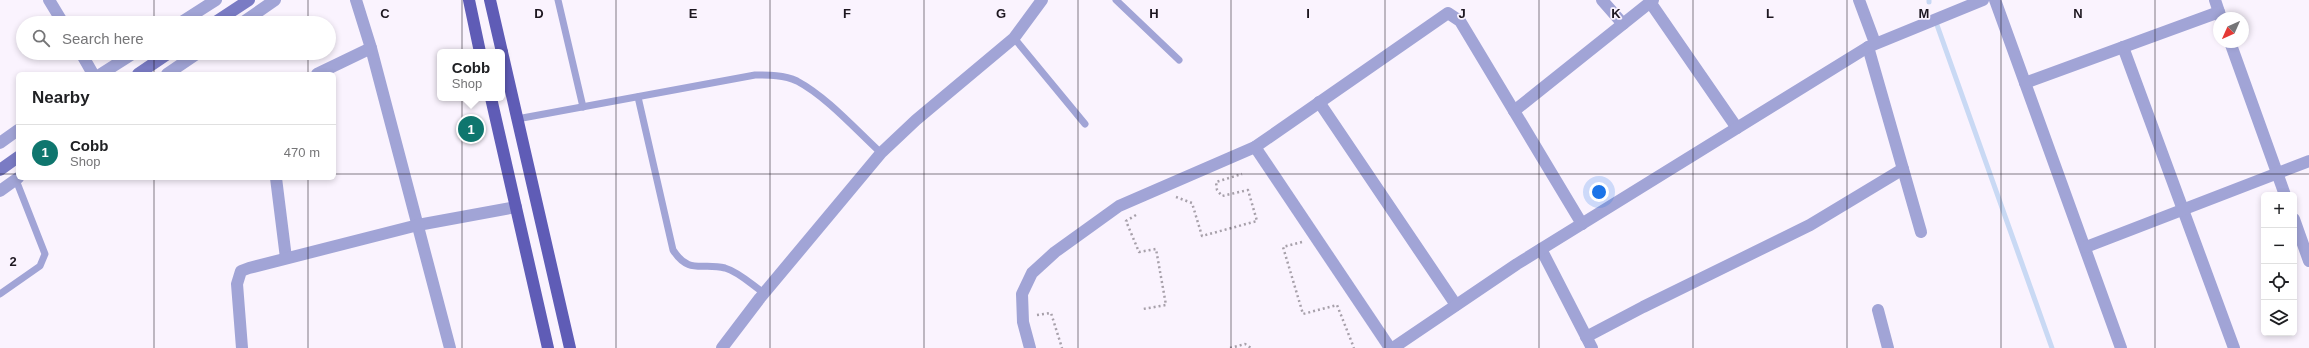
<!DOCTYPE html>
<meta charset="utf-8">
<style>
body{margin:0;font-family:Arial,sans-serif;background:#f6f6f6;color:#202124}
.controls{position:absolute;right:12px;bottom:12px;display:grid;overflow:hidden;border-radius:6px;box-shadow:0 2px 6px #0003}
.controls button{width:36px;height:36px;display:grid;place-items:center;padding:0;border:0;border-bottom:1px solid #e0e0e0;background:#fff;color:#202124;font:20px sans-serif}
.compass{position:absolute;left:2213px;top:12px;width:36px;height:36px;border-radius:50%;background:#fff;box-shadow:0 2px 6px #0003;rotate:225deg}
.you{position:absolute;left:1599px;top:192px;width:14px;height:14px;margin:-10px;border:3px solid #fff;border-radius:50%;background:#1a73e8;box-shadow:0 0 0 6px #1a73e833}
.badge{display:grid;place-items:center;width:26px;height:26px;border-radius:50%;background:#0f766e;color:#fff;font-size:13px;font-weight:700}
.pin{position:absolute;translate:-50% -50%;border:2px solid #fff;box-shadow:0 1px 4px #0006}
.popup{position:absolute;left:437px;top:49px;width:68px;height:52px;box-sizing:border-box;display:grid;place-content:center;border-radius:6px;background:#fff;filter:drop-shadow(0 1px 3px #0005);font-size:13px;white-space:nowrap;color:#757577}
.popup b{font-size:15px;color:#202124}
.popup::after{content:'';position:absolute;left:50%;top:100%;margin-left:-8px;border:8px solid transparent;border-top-color:#fff}
.list{margin:0;padding:0;list-style:none}
h2{display:flex;justify-content:space-between;align-items:center;height:52px;margin:0;padding:0 16px;font-size:17px}
h2 small{font-size:13px;font-weight:400;color:#757577}
.list li{display:grid;grid-template-columns:26px 1fr auto;gap:12px;align-items:center;box-sizing:border-box;height:56px;padding:0 16px;border-top:1px solid #e0e0e0}
.list b{display:block;font-size:15px;white-space:nowrap}
.list p{margin:0;font-size:13px;white-space:nowrap;color:#757577}
.list em{font-size:13px;font-style:normal;color:#757577}
.icon{flex:none;width:22px;height:22px;fill:none;stroke:currentColor;stroke-width:2;stroke-linecap:round;stroke-linejoin:round}
.map{position:relative;flex:none;width:2309px;height:348px;overflow:hidden}
.search{position:absolute;background:#fff;box-shadow:0 2px 6px #0003;left:16px;top:16px;width:320px;height:44px;display:flex;align-items:center;gap:10px;box-sizing:border-box;padding:0 14px;border-radius:22px;color:#757577;font-size:15px}
.panel{position:absolute;background:#fff;box-shadow:0 2px 6px #0003;left:16px;top:72px;width:320px;height:108px;border-radius:6px}
.map>svg:first-child{display:block}
.lines{fill:none;stroke-linecap:round;stroke-linejoin:round}
.stream{stroke:#c9d9f4;stroke-width:5}
.path{stroke:#a7a0aa;stroke-width:2.5;stroke-dasharray:2 3;stroke-linecap:butt}
.lane{stroke:#a1a4d6;stroke-width:7}
.street{stroke:#a1a4d6;stroke-width:12}
.secondary{stroke:#7a7bc4;stroke-width:12}
.primary{stroke:#5f5cb6;stroke-width:12}
.grid{fill:none;stroke:#1d1720;stroke-width:1;stroke-opacity:0.55}
.grid-label{font-size:13px;text-anchor:middle;font-weight:bold;fill:#1d1720;stroke:#faf3fe;stroke-width:3.5;stroke-linejoin:round;paint-order:stroke}
</style>
<div class="map">
<svg width="2309" height="348" viewBox="0 0 2309 348">
<rect width="100%" height="100%" fill="#faf3fe"/>
<g class="lines">
<!-- stream -->
<g class="stream">
<polyline points="1929,0 1929,2"/>
<polyline points="1937,25 2052,348"/>
</g>
<!-- path -->
<g class="path">
<polyline points="1176,197 1192,203 1202,236 1257,221 1248,190 1222,196 1217,190 1216,182 1242,174"/>
<polyline points="1136,215 1126,221 1139,252 1156,249 1166,305 1143,309"/>
<polyline points="1302,242 1283,247 1303,314 1337,305 1354,348"/>
<polyline points="1037,315 1051,313 1062,348"/>
<polyline points="1230,348 1245,344 1251,348"/>
</g>
<!-- lane -->
<g class="lane">
<polyline points="558,0 583,107"/>
<polyline points="1116,0 1179,60"/>
<polyline points="1014,38 1085,124"/>
<path d="M638 97 673 250C689 275 702 262 725 268 739 272 752 285 764 293"/>
<path d="M517 119 755 75C769 75 784 75 797 81 827 97 856 130 881 153"/>
<polyline points="0,294 40,266 45,254 16,180"/>
</g>
<!-- street -->
<g class="street">
<polyline points="49,0 63,23"/>
<polyline points="356,0 371,48 450,348"/>
<polyline points="1602,0 1623,24"/>
<polyline points="1859,0 1875,43"/>
<polyline points="1995,0 2121,348"/>
<polyline points="2215,0 2221,18"/>
<polyline points="1650,2 1737,128"/>
<polyline points="180,23 216,0"/>
<polyline points="242,23 275,0"/>
<polyline points="2230,42 2285,195"/>
<polyline points="1868,47 1921,232"/>
<polyline points="2123,47 2234,348"/>
<polyline points="81,53 93,74"/>
<polyline points="101,74 134,53"/>
<polyline points="167,74 198,53"/>
<polyline points="317,74 371,48"/>
<polyline points="2025,83 2219,12"/>
<polyline points="1319,102 1456,305"/>
<polyline points="1514,111 1653,0"/>
<polyline points="0,143 18,130"/>
<polyline points="1255,147 1390,348"/>
<polyline points="276,178 286,258"/>
<polyline points="0,191 18,178"/>
<polyline points="2294,219 2309,261"/>
<polyline points="2086,247 2309,161"/>
<polyline points="1541,249 1592,348"/>
<polyline points="1878,310 1888,348"/>
<polyline points="1586,337 1643,307 1810,225 1903,169"/>
<polyline points="242,348 237,284 241,271 249,268 418,225 516,207"/>
<polyline points="722,348 760,298 881,153 916,120 1014,38 1042,0"/>
<polyline points="1030,348 1023,322 1022,294 1032,273 1055,252 1119,206 1255,147 1448,13 1460,21 1582,224"/>
<polyline points="1393,348 1517,264 1868,47 1983,0"/>
</g>
<!-- secondary -->
<g class="secondary">
<polyline points="214,23 249,0"/>
<polyline points="138,74 169,53"/>
<polyline points="0,170 18,157"/>
</g>
<!-- primary -->
<g class="primary">
<polyline points="469,0 480,52"/>
<polyline points="490,0 502,52"/>
<polyline points="502,52 570,348"/>
<polyline points="491,98 548,348"/>
</g>
</g>
<!-- grid -->
<path class="grid" d="M154 0V23M308 0V23M462 0V348M616 0V348M770 0V348M924 0V348M1078 0V348M1231 0V348M1385 0V348M1539 0V348M1693 0V348M1847 0V348M2001 0V348M2155 0V348M154 53V74M308 53V74M0 174H18M334 174H2309M154 178V348M308 178V348"/>
<g class="grid-label">
<text x="385" y="18">C</text>
<text x="539" y="18">D</text>
<text x="693" y="18">E</text>
<text x="847" y="18">F</text>
<text x="1001" y="18">G</text>
<text x="1154" y="18">H</text>
<text x="1308" y="18">I</text>
<text x="1462" y="18">J</text>
<text x="1616" y="18">K</text>
<text x="1770" y="18">L</text>
<text x="1924" y="18">M</text>
<text x="2078" y="18">N</text>
<text x="13" y="266">2</text>
</g>
</svg>
<div class="controls">
<button>+</button>
<button>−</button>
<button><svg class="icon" aria-label="locate" viewBox="0 0 24 24"><circle cx="12" cy="12" r="6"/><path d="M12 2v4M12 18v4M2 12h4M18 12h4"/></svg></button>
<button><svg class="icon" aria-label="layers" viewBox="0 0 24 24"><path d="M12 4l9 5-9 5-9-5zM3 14l9 5 9-5"/></svg></button>
</div>
<svg class="compass" viewBox="-18 -18 36 36"><path d="M0-13l5 13h-10z" fill="#e53935"/><path d="M0 13l5-13h-10z" fill="#757577"/></svg>
<div class="you"></div>
<div class="pin badge" style="left:471px;top:129px">1</div>
<div class="popup"><b>Cobb</b>Shop</div>
<div class="search"><svg class="icon" aria-label="search" viewBox="0 0 24 24"><circle cx="10" cy="10" r="6"/><path d="M15 15l6 6"/></svg>Search here</div>
<section class="panel">
<h2>Nearby<small></small></h2>
<ul class="list">
<li><span class="badge">1</span><div><b>Cobb</b><p>Shop</p></div><em>470 m</em></li>
</ul>
</section>
</div>
